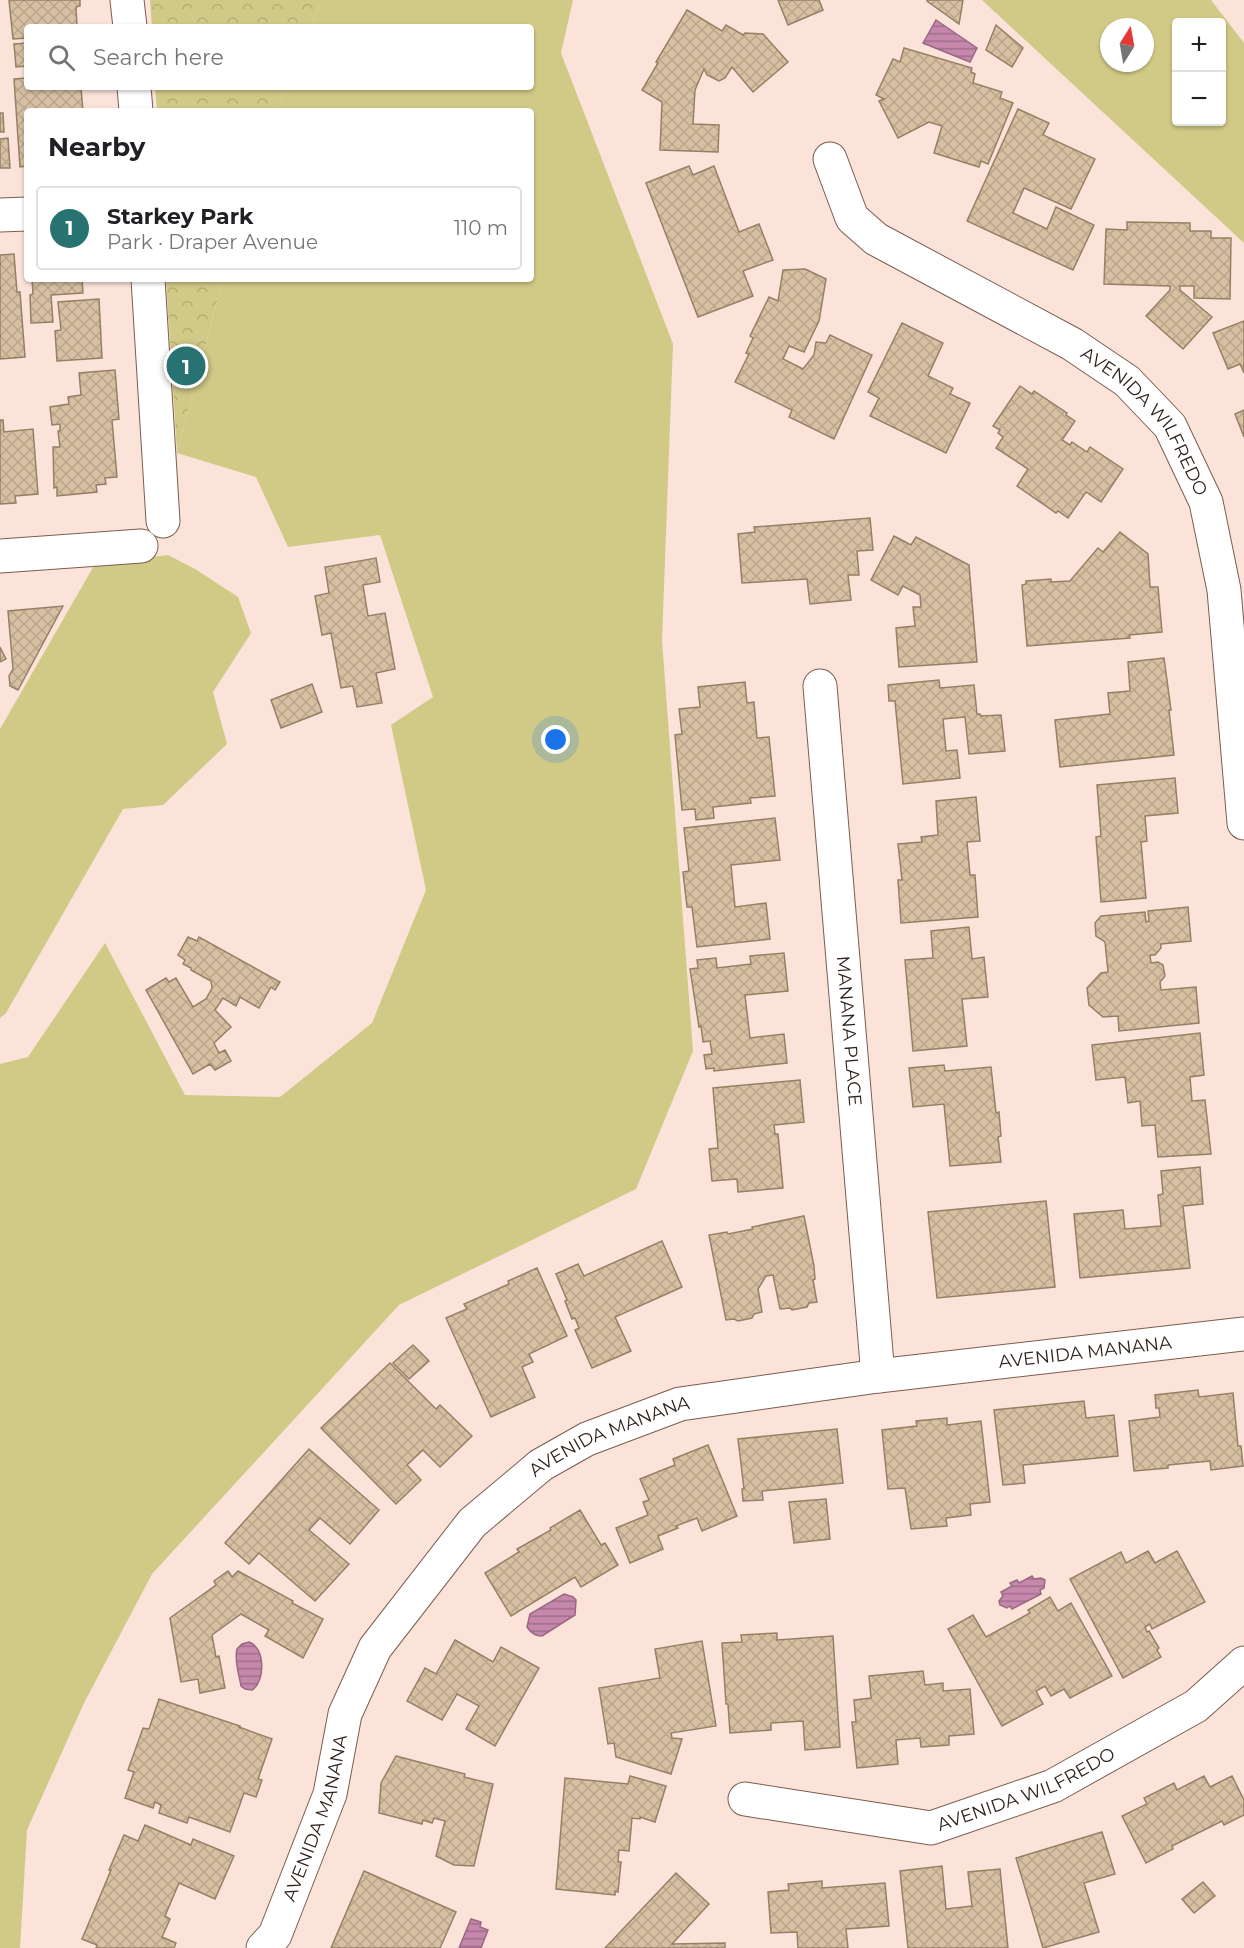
<!DOCTYPE html>
<meta charset="utf-8">
<style>
body{margin:0;font-family:Montserrat,sans-serif;background:#f2f2f2;color:#202124}
.controls{position:absolute;right:18px;top:18px;display:grid;overflow:hidden;border-radius:6px;box-shadow:0 2px 4px #0004}
.controls button{width:54px;height:54px;display:grid;place-items:center;padding:0;border:0;border-bottom:2px solid #e0e0e0;background:#fff;color:#202124;font:30px sans-serif}
.compass{position:absolute;left:1100px;top:18px;width:54px;height:54px;border-radius:50%;background:#fff;box-shadow:0 2px 4px #0004;rotate:11deg}
.you{position:absolute;left:556px;top:740px;width:21px;height:21px;margin:-15px;border:4px solid #fff;border-radius:50%;background:#1a73e8;box-shadow:0 0 0 9px #1a73e833}
.badge{display:grid;place-items:center;width:39px;height:39px;border-radius:50%;background:#287271;color:#fff;font-size:20px;font-weight:700}
.pin{position:absolute;translate:-50% -50%;border:3px solid #fff;box-shadow:0 2px 6px #0006}
.list{margin:0;padding:0;list-style:none}
h2{display:flex;justify-content:space-between;align-items:center;height:78px;margin:0;padding:0 24px;font-size:26px}
h2 small{font-size:20px;font-weight:400;color:#757577}
.list li{display:grid;grid-template-columns:39px 1fr auto;gap:18px;align-items:center;box-sizing:border-box;height:84px;margin:0 12px 12px;padding:0 12px;border:2px solid #e0e0e0;border-radius:6px}
.list b{display:block;font-size:22px;white-space:nowrap}
.list p{margin:0;font-size:20px;white-space:nowrap;color:#757577}
.list em{font-size:20px;font-style:normal;color:#757577}
.icon{flex:none;width:33px;height:33px;fill:none;stroke:currentColor;stroke-width:2;stroke-linecap:round;stroke-linejoin:round}
.map{position:relative;flex:none;width:1244px;height:1948px;overflow:hidden}
.search{position:absolute;background:#fff;box-shadow:0 2px 4px #0004;left:24px;top:24px;width:510px;height:66px;display:flex;align-items:center;gap:15px;box-sizing:border-box;padding:0 21px;border-radius:6px;color:#757577;font-size:22px}
.panel{position:absolute;background:#fff;box-shadow:0 2px 4px #0004;left:24px;top:108px;width:510px;height:174px;border-radius:6px}
.map>svg:first-child{display:block}
.grass{fill:#d1ca87;fill-rule:evenodd}
.forest{fill:url(#forest-crowns)}
.water{fill:url(#water-rules);stroke:#996981;stroke-width:1.5}
.building{fill:url(#building-cross-hatch);stroke:#968065;stroke-width:1.5}
.lines{fill:none;stroke-linecap:round;stroke-linejoin:round}
.street-casing{stroke:#7c5c4e;stroke-width:35}
.street{stroke:#fff;stroke-width:33}
.labels{text-anchor:middle;stroke-width:4.5;stroke-linejoin:round;paint-order:stroke}
.street-label{font-size:18px;fill:#30221c;stroke:#fcf4f1}
</style>
<div class="map">
<svg width="1244" height="1948" viewBox="0 0 1244 1948">
<defs>
<pattern id="forest-crowns" width="20" height="18" patternUnits="userSpaceOnUse" patternTransform="scale(1.5)"><rect width="20" height="18" fill="#d1ca87"/><path d="M2 6a3 3 0 1 1 6 0M12 15a3 3 0 1 1 6 0" fill="none" stroke="#b4ad74"/></pattern>
<pattern id="water-rules" width="6" height="5" patternUnits="userSpaceOnUse" patternTransform="scale(1.5)"><rect width="6" height="5" fill="#c687ac"/><path d="M0 2.5h6" fill="none" stroke="#a16e8b"/></pattern>
<pattern id="building-cross-hatch" width="8" height="8" patternUnits="userSpaceOnUse" patternTransform="scale(1.5)"><rect width="8" height="8" fill="#d7c0a2"/><path d="M0 0l8 8M0 8l8-8" fill="none" stroke="#b9a58b"/></pattern>
</defs>
<rect width="100%" height="100%" fill="#fbe3da"/>
<!-- grass -->
<g class="grass">
<polygon points="321,0 573,0 561,53 673,344 662,641 693,1051 636,1189 399,1305 152,1574 84,1703 27,1830 20,1948 0,1948 0,1064 28,1057 105,943 185,1095 280,1097 372,1023 426,890 391,725 433,697 380,535 288,547 256,477 177,453 223,279 531,279 531,111 278,111 288,87 531,87 531,27 311,27"/>
<path d="M982 0H1211L1244 43V243ZM1176 22H1222V122H1176ZM1109 27H1145V63H1109Z"/>
<polygon points="168,555 195,569 238,597 251,633 213,692 227,744 163,805 123,809 6,1013 0,1018 0,729 95,564"/>
</g>
<!-- forest -->
<g class="forest">
<polygon points="150,0 321,0 311,27 152,27"/>
<polygon points="155,87 288,87 278,111 157,111"/>
<polygon points="166,279 223,279 177,453"/>
</g>
<!-- water -->
<g class="water">
<polygon points="936,20 977,48 970,62 923,43"/>
<polygon points="1032,1576 1034,1579 1041,1578 1045,1580 1044,1588 1040,1590 1041,1594 1012,1609 1010,1606 1007,1608 1000,1605 999,1601 1003,1596 1001,1592 1012,1586 1010,1583 1017,1580 1019,1583"/>
<path d="M564 1594 573 1597 576 1600 575 1615 542 1636C535 1636 531 1633 527 1627L530 1614Z"/>
<path d="M249 1642C266 1648 265 1682 252 1690L245 1689 241 1686C239 1674 234 1660 237 1649L242 1644Z"/>
<polygon points="471,1919 481,1922 480,1927 488,1930 481,1948 459,1948"/>
</g>
<!-- building -->
<g class="building">
<polygon points="9,0 80,0 80,6 76,7 77,27 27,27 27,38 13,39"/>
<polygon points="778,0 819,0 823,10 788,25"/>
<polygon points="927,0 963,0 959,24 927,1"/>
<polygon points="687,10 722,31 726,25 743,35 745,33 763,34 788,62 753,92 732,67 725,78 719,81 707,75 704,69 695,90 693,124 719,125 718,152 660,150 662,102 642,90 658,63 656,62"/>
<polygon points="996,25 1023,48 1012,67 986,50"/>
<polygon points="27,43 27,66 16,67 14,44"/>
<polygon points="904,48 972,68 971,72 975,74 973,83 1002,92 1000,98 1013,103 988,164 981,161 979,167 934,153 942,126 929,122 898,138 879,101 884,99 876,95 893,59 900,62"/>
<polygon points="27,78 27,87 84,87 81,88 83,111 27,111 27,166 20,167 14,79"/>
<polygon points="1018,109 1049,123 1043,135 1095,159 1071,209 1024,188 1013,213 1047,229 1056,207 1094,225 1073,270 967,221"/>
<polygon points="0,113 3,113 4,132 0,132"/>
<polygon points="8,138 10,168 0,168 0,139"/>
<polygon points="689,166 693,175 714,166 739,232 759,224 773,260 743,271 753,296 698,317 646,183"/>
<polygon points="1127,222 1190,223 1190,231 1211,231 1211,238 1231,238 1230,299 1194,298 1194,286 1180,286 1180,290 1212,317 1183,349 1146,316 1170,290 1170,286 1104,284 1106,229 1127,230"/>
<polygon points="14,254 17,292 20,292 25,357 0,359 0,255"/>
<polygon points="805,269 826,279 819,321 804,352 789,346 783,359 803,369 814,355 816,342 826,343 830,335 872,355 834,439 789,417 792,410 735,382 749,354 746,353 753,338 750,336 769,297 778,301 783,270"/>
<polygon points="32,279 82,279 83,293 51,295 53,322 31,323 30,295 33,294"/>
<polygon points="99,299 102,358 57,361 55,331 61,330 58,302"/>
<polygon points="1244,321 1244,373 1240,364 1228,369 1213,333"/>
<polygon points="902,323 943,343 928,376 953,388 950,394 970,403 946,453 870,416 879,398 868,392"/>
<polygon points="115,370 119,419 112,420 117,477 105,478 106,484 96,485 97,492 57,496 57,487 54,488 53,447 60,447 58,431 60,431 60,424 52,425 50,407 69,404 68,397 81,395 79,373"/>
<polygon points="1020,386 1032,394 1034,391 1067,413 1066,415 1075,421 1062,440 1070,445 1072,442 1087,452 1090,447 1123,469 1101,502 1086,492 1068,518 1058,511 1056,513 1017,486 1028,469 996,448 1003,437 998,433 1000,430 993,426"/>
<polygon points="1244,410 1244,437 1235,414"/>
<polygon points="0,420 3,420 4,432 33,429 38,494 15,496 16,503 0,504"/>
<polygon points="870,518 873,550 857,551 859,575 848,575 851,600 810,604 807,579 742,583 738,534 755,532 754,527"/>
<polygon points="1120,532 1148,554 1150,587 1158,587 1162,632 1129,635 1130,638 1027,646 1022,585 1026,584 1026,581 1051,579 1051,582 1070,581 1098,548 1103,552"/>
<polygon points="894,536 911,545 916,537 969,565 977,662 899,667 896,628 915,626 913,607 921,607 920,595 903,586 898,595 871,580"/>
<polygon points="376,558 380,582 363,585 368,616 385,613 395,669 376,673 382,703 357,707 353,686 341,688 331,633 322,635 315,596 329,593 325,567"/>
<polygon points="63,606 18,690 10,686 9,676 13,669 8,611"/>
<polygon points="0,647 6,659 0,662"/>
<polygon points="1164,658 1171,710 1169,710 1174,755 1060,767 1055,720 1110,714 1108,693 1130,691 1128,662"/>
<polygon points="939,680 940,688 974,685 977,714 980,714 981,716 1001,715 1005,751 969,754 965,717 943,719 946,751 957,750 960,778 903,784 895,701 889,701 888,685"/>
<polygon points="745,682 747,703 754,702 757,738 769,737 775,796 750,798 751,803 713,807 714,818 696,820 695,809 682,810 675,735 682,734 679,709 700,707 698,687"/>
<polygon points="312,684 322,712 281,728 271,700"/>
<polygon points="1175,778 1178,813 1145,816 1147,841 1141,842 1146,898 1101,902 1096,837 1101,836 1097,785"/>
<polygon points="976,797 980,841 967,842 970,875 975,875 978,917 901,923 898,880 902,880 898,844 922,842 921,837 938,835 936,801"/>
<polygon points="775,818 780,860 731,865 735,907 766,903 770,939 697,947 692,907 687,907 683,872 689,871 684,828"/>
<polygon points="1188,907 1191,941 1161,944 1161,948 1155,955 1150,955 1151,963 1158,962 1163,965 1165,976 1160,982 1161,990 1196,987 1199,1023 1119,1031 1118,1016 1103,1017 1089,1005 1087,988 1101,973 1108,972 1105,942 1096,936 1095,923 1101,916 1145,912 1146,922 1149,921 1148,911"/>
<polygon points="969,927 972,959 984,957 988,997 962,999 967,1046 913,1051 905,960 933,958 931,931"/>
<polygon points="188,937 197,941 199,937 280,982 275,990 271,987 259,1008 240,997 236,1006 223,998 215,1010 231,1027 214,1043 219,1053 225,1050 231,1061 215,1070 210,1064 193,1074 146,990 166,978 169,982 176,978 193,1007 206,999 212,988 211,981 191,970 191,968 183,964 185,960 178,955"/>
<polygon points="784,953 788,991 745,995 750,1038 784,1034 787,1063 714,1071 714,1068 706,1069 704,1055 712,1054 710,1041 703,1042 701,1026 699,1027 690,969 698,968 697,960 716,958 717,968 751,964 750,956"/>
<polygon points="1200,1033 1204,1075 1190,1077 1192,1101 1205,1100 1211,1154 1158,1157 1155,1125 1142,1126 1140,1101 1128,1103 1125,1077 1096,1080 1092,1045"/>
<polygon points="944,1065 945,1071 991,1067 996,1113 999,1112 1001,1136 998,1137 1001,1162 950,1166 944,1104 913,1107 909,1068"/>
<polygon points="800,1080 804,1122 774,1125 775,1134 778,1134 783,1188 738,1192 737,1179 712,1181 709,1149 718,1148 713,1088"/>
<polygon points="1200,1167 1203,1204 1183,1206 1190,1268 1080,1278 1074,1214 1123,1210 1125,1229 1161,1226 1158,1195 1163,1194 1161,1171"/>
<polygon points="1046,1201 1055,1287 937,1298 928,1212"/>
<polygon points="804,1216 814,1266 815,1279 813,1280 817,1302 809,1303 807,1307 792,1310 790,1308 780,1309 773,1275 766,1276 758,1289 762,1312 754,1314 752,1318 738,1321 734,1319 726,1320 709,1235 727,1232 728,1234 753,1229 752,1227"/>
<polygon points="662,1241 682,1287 615,1317 631,1351 592,1368 575,1330 579,1328 575,1318 572,1319 565,1301 567,1300 556,1274 578,1264 584,1276"/>
<polygon points="537,1268 567,1336 529,1354 533,1362 522,1367 535,1397 491,1417 446,1318 467,1309 464,1304 509,1284 508,1281"/>
<polygon points="413,1345 429,1361 409,1379 393,1363"/>
<polygon points="390,1363 436,1409 440,1405 472,1436 440,1467 423,1450 407,1465 421,1480 396,1504 321,1428"/>
<polygon points="1198,1390 1199,1397 1233,1393 1238,1446 1241,1446 1243,1466 1211,1470 1210,1461 1168,1465 1168,1468 1134,1471 1129,1421 1160,1417 1159,1408 1156,1408 1155,1395"/>
<polygon points="1084,1401 1086,1418 1114,1415 1118,1456 1023,1465 1025,1483 1003,1485 994,1410"/>
<polygon points="947,1418 947,1425 981,1421 990,1502 970,1504 971,1515 946,1518 947,1526 911,1529 905,1488 888,1489 882,1430 917,1426 916,1421"/>
<polygon points="837,1429 843,1483 762,1491 763,1500 743,1501 742,1489 744,1489 738,1439"/>
<polygon points="708,1445 737,1516 702,1531 697,1518 676,1526 678,1528 658,1536 663,1549 630,1563 616,1528 648,1515 643,1502 649,1500 640,1479 675,1465 673,1459"/>
<polygon points="309,1449 379,1510 350,1544 320,1518 309,1530 349,1564 315,1601 259,1553 249,1564 225,1543"/>
<polygon points="826,1499 830,1539 794,1543 789,1502"/>
<polygon points="580,1510 601,1545 605,1543 618,1565 581,1587 575,1577 511,1616 485,1573 519,1552 517,1549 551,1530 550,1528"/>
<polygon points="1148,1551 1155,1563 1177,1551 1205,1602 1152,1629 1150,1624 1145,1627 1147,1632 1149,1631 1159,1648 1157,1650 1161,1657 1123,1678 1070,1579 1121,1552 1126,1563"/>
<polygon points="228,1571 232,1577 238,1571 293,1601 292,1603 323,1619 303,1658 265,1636 269,1630 241,1614 212,1635 216,1657 219,1656 225,1688 200,1693 198,1679 181,1682 170,1618 216,1585 214,1581"/>
<polygon points="1050,1597 1058,1611 1071,1603 1112,1676 1070,1698 1064,1689 1051,1696 1045,1686 1036,1691 1043,1704 1002,1726 948,1629 973,1615 986,1637 1030,1613 1028,1610"/>
<polygon points="777,1633 777,1640 833,1636 840,1747 805,1750 803,1721 771,1723 771,1730 730,1733 728,1704 726,1704 722,1643 742,1642 741,1635"/>
<polygon points="455,1640 493,1662 501,1647 539,1668 495,1746 466,1729 479,1706 457,1694 442,1720 407,1701 425,1668 436,1674"/>
<polygon points="702,1641 716,1726 671,1733 672,1738 682,1739 671,1774 616,1757 614,1743 608,1744 599,1688 660,1678 655,1649"/>
<polygon points="923,1671 925,1685 943,1683 943,1691 970,1689 974,1734 949,1736 949,1745 921,1747 920,1738 896,1740 898,1764 857,1768 852,1722 856,1722 854,1700 871,1698 869,1676"/>
<polygon points="159,1699 240,1726 239,1727 272,1739 258,1779 262,1780 256,1797 244,1793 230,1832 189,1817 187,1823 159,1813 161,1805 155,1802 153,1808 125,1798 134,1772 128,1770 143,1728 149,1729"/>
<polygon points="396,1756 465,1774 464,1777 493,1784 474,1866 454,1865 436,1856 445,1821 434,1818 432,1823 423,1820 422,1824 379,1813 381,1783"/>
<polygon points="630,1776 666,1786 655,1822 640,1817 640,1819 632,1818 629,1851 619,1850 618,1862 621,1862 618,1892 615,1891 615,1895 556,1889 565,1778 628,1784"/>
<polygon points="1204,1776 1210,1787 1232,1776 1244,1800 1244,1815 1224,1825 1222,1821 1172,1846 1173,1849 1146,1863 1122,1816 1147,1804 1144,1798 1174,1783 1177,1790"/>
<polygon points="145,1825 191,1845 193,1839 234,1856 215,1899 179,1883 165,1916 170,1919 162,1937 176,1943 174,1948 96,1948 97,1945 82,1939 111,1870 109,1870 124,1835 138,1841"/>
<polygon points="1102,1832 1115,1874 1084,1883 1099,1932 1043,1948 1016,1858"/>
<polygon points="942,1866 946,1909 972,1906 968,1872 1000,1869 1008,1948 908,1948 900,1871"/>
<polygon points="364,1871 456,1912 440,1948 331,1948"/>
<polygon points="676,1873 709,1904 672,1944 725,1943 725,1948 605,1948"/>
<polygon points="822,1881 822,1888 885,1883 889,1926 846,1929 848,1948 798,1948 797,1932 771,1933 768,1892 789,1890 788,1884"/>
<polygon points="1203,1882 1215,1896 1194,1913 1182,1899"/>
</g>
<g class="lines">
<!-- street casing -->
<g class="street-casing">
<g id="street">
<polyline points="127,0 130,27"/>
<polyline points="134,87 136,111"/>
<path id="s1" d="M830 159 852 218 876 239 1072 344 1127 381 1170 426 1206 502 1224 590 1244 823"/>
<polyline points="0,215 27,214"/>
<polyline points="148,279 163,521"/>
<polyline points="0,556 141,546"/>
<path id="s2" d="M820 686 878 1376"/>
<path id="s3" d="M745 1799 931 1828 1053 1786 1196 1706 1244 1663"/>
<path id="s4" d="M263 1948 275 1935 330 1794 345 1714 375 1648 472 1523 541 1465 587 1439 680 1404 878 1376 1244 1334"/>
</g>
</g>
<!-- street -->
<use href="#street" class="street"/>
</g>
<g class="labels">
<!-- street labels -->
<g class="street-label">
<text dy="6" stroke="none"><textPath href="#s1" startOffset="426">AVENIDA WILFREDO</textPath></text>
<text dy="6" stroke="none"><textPath href="#s2" startOffset="346">MANANA PLACE</textPath></text>
<text dy="6" stroke="none"><textPath href="#s4" startOffset="1132">AVENIDA MANANA</textPath></text>
<text dy="6" stroke="none"><textPath href="#s4" startOffset="646">AVENIDA MANANA</textPath></text>
<text dy="6" stroke="none"><textPath href="#s3" startOffset="291">AVENIDA WILFREDO</textPath></text>
<text dy="6" stroke="none"><textPath href="#s4" startOffset="142">AVENIDA MANANA</textPath></text>
</g>
</g>
</svg>
<div class="controls">
<button>+</button>
<button>−</button>
</div>
<svg class="compass" viewBox="-18 -18 36 36"><path d="M0-13l5 13h-10z" fill="#e53935"/><path d="M0 13l5-13h-10z" fill="#757577"/></svg>
<div class="you"></div>
<div class="pin badge" style="left:186px;top:366px">1</div>
<div class="search"><svg class="icon" aria-label="search" viewBox="0 0 24 24"><circle cx="10" cy="10" r="6"/><path d="M15 15l6 6"/></svg>Search here</div>
<section class="panel">
<h2>Nearby<small></small></h2>
<ul class="list">
<li><span class="badge">1</span><div><b>Starkey Park</b><p>Park · Draper Avenue</p></div><em>110 m</em></li>
</ul>
</section>
</div>
